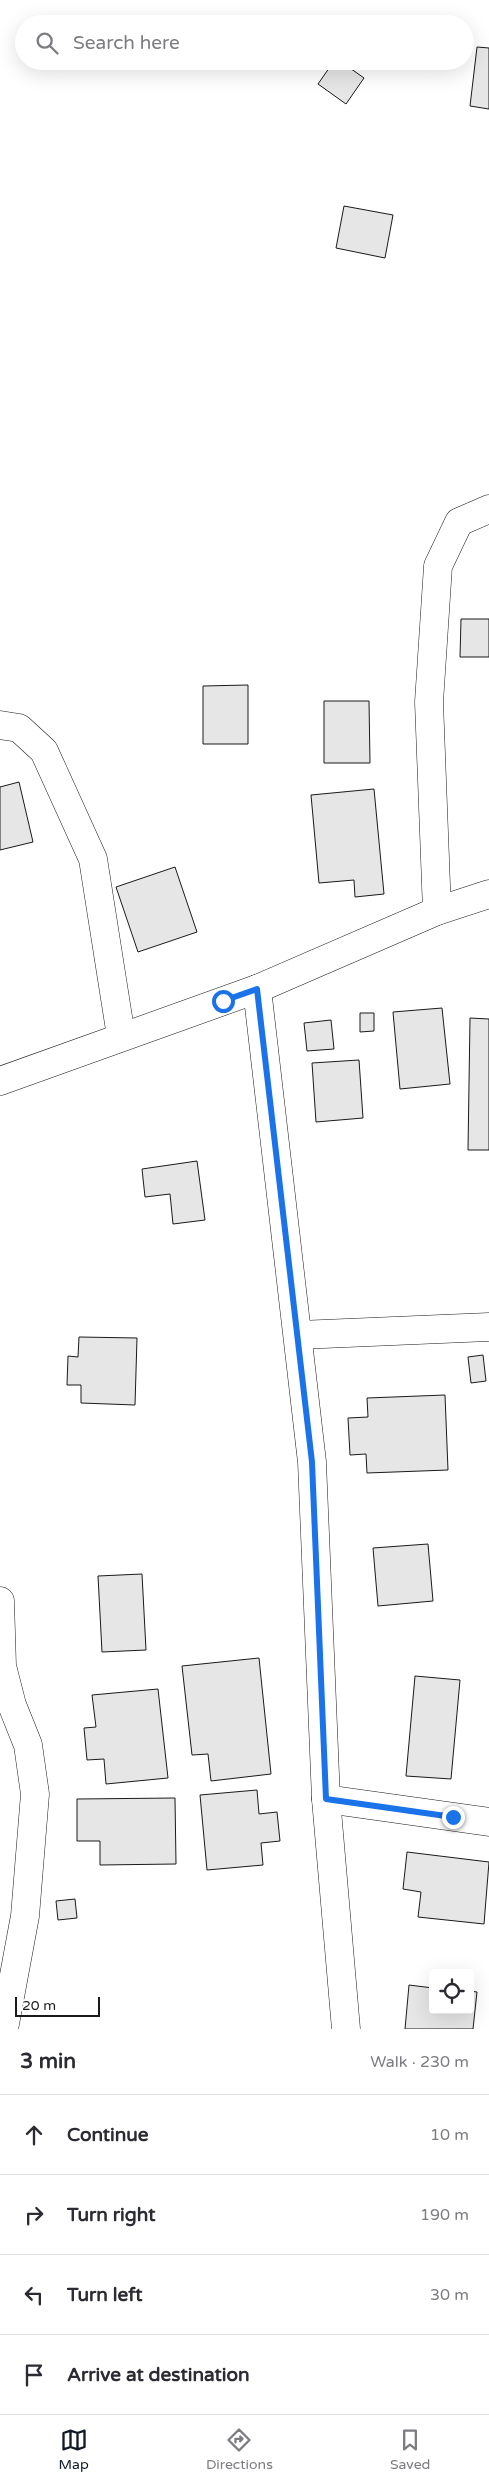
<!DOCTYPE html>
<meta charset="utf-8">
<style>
body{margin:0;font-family:"Varela Round",sans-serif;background:#f7f7f7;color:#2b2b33}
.controls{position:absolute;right:15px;bottom:15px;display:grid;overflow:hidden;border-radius:5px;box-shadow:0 5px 20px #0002}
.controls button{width:45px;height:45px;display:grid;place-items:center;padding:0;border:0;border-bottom:1px solid #e1e1e2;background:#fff;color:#2b2b33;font:25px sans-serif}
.scale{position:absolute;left:15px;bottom:12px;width:85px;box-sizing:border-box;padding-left:5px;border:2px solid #1a1a1a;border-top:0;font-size:14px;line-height:18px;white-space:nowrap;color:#1a1a1a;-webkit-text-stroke:4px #fff;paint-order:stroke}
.stop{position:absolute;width:15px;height:15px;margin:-11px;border:4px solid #1a73e8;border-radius:50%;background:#fff}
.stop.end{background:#1a73e8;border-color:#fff;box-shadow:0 1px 5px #0008}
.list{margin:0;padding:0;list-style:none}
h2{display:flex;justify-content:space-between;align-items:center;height:65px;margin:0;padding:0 20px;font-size:21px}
h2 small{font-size:16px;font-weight:400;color:#7c7c81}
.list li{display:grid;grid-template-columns:32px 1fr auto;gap:15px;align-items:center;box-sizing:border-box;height:80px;padding:0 20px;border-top:1px solid #e1e1e2}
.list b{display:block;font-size:19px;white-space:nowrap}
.list em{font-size:16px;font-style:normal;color:#7c7c81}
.icon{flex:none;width:28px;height:28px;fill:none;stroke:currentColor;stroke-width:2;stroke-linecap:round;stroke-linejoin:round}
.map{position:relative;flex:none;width:489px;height:2029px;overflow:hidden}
.search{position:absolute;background:#fff;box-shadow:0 5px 20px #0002;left:15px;right:15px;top:15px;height:55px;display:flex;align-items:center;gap:12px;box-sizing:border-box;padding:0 18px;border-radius:28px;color:#7c7c81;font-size:19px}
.sheet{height:385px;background:#fff}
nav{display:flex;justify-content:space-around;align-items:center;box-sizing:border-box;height:70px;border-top:1px solid #e1e1e2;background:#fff;font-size:14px;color:#7c7c81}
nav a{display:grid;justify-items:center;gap:2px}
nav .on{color:#111827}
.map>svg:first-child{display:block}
.building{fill:#e6e6e6;stroke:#1a1a1a}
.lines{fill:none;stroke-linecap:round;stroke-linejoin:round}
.minor-casing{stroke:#1a1a1a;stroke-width:29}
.minor{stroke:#fff;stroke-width:28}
.route{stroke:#1a73e8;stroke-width:6}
</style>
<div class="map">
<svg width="489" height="2029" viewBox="0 0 489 2029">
<rect width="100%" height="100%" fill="#fff"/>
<!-- building -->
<g class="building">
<polygon points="477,47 489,48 489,109 470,106"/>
<polygon points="334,61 340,61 364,78 346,104 318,84"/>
<polygon points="344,206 393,215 385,258 336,248"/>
<polygon points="461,619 489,619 489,657 460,657"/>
<polygon points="248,685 248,744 203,744 203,686"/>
<polygon points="324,701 369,701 370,763 324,763"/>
<polygon points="19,782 33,842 0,850 0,787"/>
<polygon points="374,789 384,894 355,897 354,880 319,883 311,795"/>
<polygon points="175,867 197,932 138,952 116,887"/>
<polygon points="442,1008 450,1084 400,1089 393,1012"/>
<polygon points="360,1013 374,1013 374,1031 360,1032"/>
<polygon points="470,1018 489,1019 489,1150 468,1150"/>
<polygon points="331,1020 334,1049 307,1051 304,1023"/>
<polygon points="359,1060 363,1118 316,1122 312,1063"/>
<polygon points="197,1161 205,1220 173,1224 170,1194 145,1197 142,1169"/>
<polygon points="79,1337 137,1338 135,1405 81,1403 81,1385 67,1385 68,1356 78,1357"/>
<polygon points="483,1355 486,1381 471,1383 468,1357"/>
<polygon points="445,1395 448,1470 367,1473 366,1454 350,1455 348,1418 368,1417 367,1398"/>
<polygon points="428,1544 433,1601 378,1606 373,1548"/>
<polygon points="142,1574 146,1650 102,1652 98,1576"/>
<polygon points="259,1658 271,1774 211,1781 208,1754 192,1755 182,1666"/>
<polygon points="415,1676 460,1680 451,1779 406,1776"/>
<polygon points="158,1689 168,1778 106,1784 104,1759 87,1760 84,1728 96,1727 92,1695"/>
<polygon points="257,1790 259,1814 277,1812 280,1841 261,1843 263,1865 207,1870 200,1795"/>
<polygon points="175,1798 176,1864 100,1865 100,1841 77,1841 77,1799"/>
<polygon points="407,1852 489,1862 484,1924 418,1917 421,1892 403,1889"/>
<polygon points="75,1899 77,1918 58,1920 56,1901"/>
<polygon points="409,1985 433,1988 433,2010 470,2010 470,1991 477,1992 473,2029 405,2029"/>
</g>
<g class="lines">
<!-- minor casing -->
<g class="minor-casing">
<g id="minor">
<polyline points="0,725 19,728 44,751 93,859 121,1036"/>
<polyline points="437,911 429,702 438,566 459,522 489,509"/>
<polyline points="257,989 312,1462 326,1799 346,2029"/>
<polyline points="0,1081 257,989 437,911 489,894"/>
<polyline points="299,1335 489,1327"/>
<polyline points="0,1601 2,1666 12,1705 28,1745 35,1794 25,1916 4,2029"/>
<polyline points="326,1799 489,1822"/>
</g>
</g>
<!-- minor -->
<use href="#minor" class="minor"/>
</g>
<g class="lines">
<!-- route -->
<polyline class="route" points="223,1001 257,989 312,1462 326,1799 453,1817"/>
</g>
</svg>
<div class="controls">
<button><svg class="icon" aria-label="locate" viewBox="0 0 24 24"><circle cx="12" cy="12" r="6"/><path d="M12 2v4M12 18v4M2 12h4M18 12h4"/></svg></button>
</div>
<div class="scale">20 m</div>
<div class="stop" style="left:223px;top:1001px"></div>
<div class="stop end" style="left:453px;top:1817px"></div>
<div class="search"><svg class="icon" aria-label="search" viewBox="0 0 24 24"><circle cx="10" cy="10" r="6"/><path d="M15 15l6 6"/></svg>Search here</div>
</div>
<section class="sheet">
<h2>3 min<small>Walk · 230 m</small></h2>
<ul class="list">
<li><svg class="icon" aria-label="ahead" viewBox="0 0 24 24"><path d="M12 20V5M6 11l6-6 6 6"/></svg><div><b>Continue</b></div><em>10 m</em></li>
<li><svg class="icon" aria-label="right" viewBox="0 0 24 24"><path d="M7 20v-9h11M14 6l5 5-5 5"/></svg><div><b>Turn right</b></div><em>190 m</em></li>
<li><svg class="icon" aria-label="left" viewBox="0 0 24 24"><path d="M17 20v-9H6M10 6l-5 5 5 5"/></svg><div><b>Turn left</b></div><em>30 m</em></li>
<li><svg class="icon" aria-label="arrive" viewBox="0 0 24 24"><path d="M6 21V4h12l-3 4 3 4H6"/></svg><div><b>Arrive at destination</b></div></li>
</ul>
</section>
<nav>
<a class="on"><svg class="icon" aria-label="map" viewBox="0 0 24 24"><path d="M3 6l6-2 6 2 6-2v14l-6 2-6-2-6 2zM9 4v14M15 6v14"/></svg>Map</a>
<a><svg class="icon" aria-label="directions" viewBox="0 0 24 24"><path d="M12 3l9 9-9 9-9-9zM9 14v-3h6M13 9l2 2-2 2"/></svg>Directions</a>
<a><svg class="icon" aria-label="saved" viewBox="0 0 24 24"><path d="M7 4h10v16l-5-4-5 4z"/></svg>Saved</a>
</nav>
